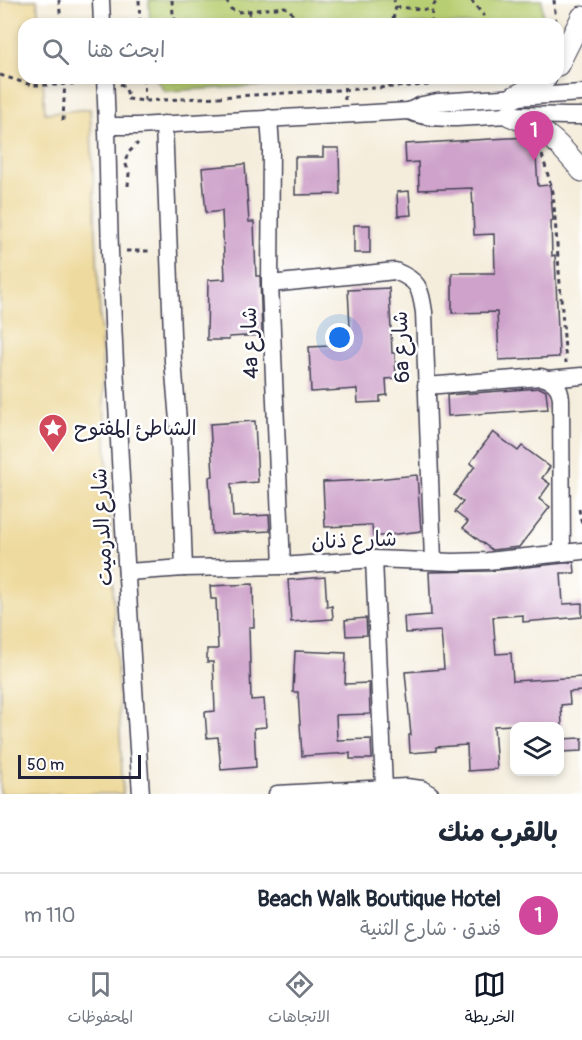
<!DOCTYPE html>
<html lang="ar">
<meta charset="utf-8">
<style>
body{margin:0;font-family:Pangolin,"Playpen Sans Arabic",sans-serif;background:#f2f2f3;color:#1f2937;direction:rtl}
.controls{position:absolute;right:18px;bottom:18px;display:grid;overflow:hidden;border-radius:12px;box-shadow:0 3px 9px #0003}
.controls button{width:54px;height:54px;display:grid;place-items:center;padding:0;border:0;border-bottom:2px solid #e0e1e3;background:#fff;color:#1f2937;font:30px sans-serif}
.scale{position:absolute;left:18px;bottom:15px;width:123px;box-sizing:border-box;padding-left:6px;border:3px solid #22223b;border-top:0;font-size:16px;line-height:21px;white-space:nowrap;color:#22223b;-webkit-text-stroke:4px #fff;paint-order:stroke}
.you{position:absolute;left:340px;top:338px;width:21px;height:21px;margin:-15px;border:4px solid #fff;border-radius:50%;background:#1a73e8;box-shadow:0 0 0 9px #1a73e833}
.badge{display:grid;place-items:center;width:39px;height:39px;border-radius:50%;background:#111827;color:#fff;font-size:20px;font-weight:700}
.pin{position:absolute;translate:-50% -50px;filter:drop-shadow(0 2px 3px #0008)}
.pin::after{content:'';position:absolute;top:32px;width:21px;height:18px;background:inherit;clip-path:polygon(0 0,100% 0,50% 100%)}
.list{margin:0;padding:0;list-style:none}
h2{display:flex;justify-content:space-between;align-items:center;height:78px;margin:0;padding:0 24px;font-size:26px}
h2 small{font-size:20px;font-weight:400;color:#747a83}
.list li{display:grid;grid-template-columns:39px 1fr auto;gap:18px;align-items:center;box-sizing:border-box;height:84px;padding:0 24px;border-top:2px solid #e0e1e3}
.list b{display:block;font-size:22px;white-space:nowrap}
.list p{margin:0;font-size:20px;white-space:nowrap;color:#747a83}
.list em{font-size:20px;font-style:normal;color:#747a83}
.icon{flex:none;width:33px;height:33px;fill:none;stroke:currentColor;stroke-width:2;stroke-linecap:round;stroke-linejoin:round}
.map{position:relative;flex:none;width:582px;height:794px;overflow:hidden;direction:ltr}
.search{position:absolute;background:#fff;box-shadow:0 3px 9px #0003;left:18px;right:18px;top:18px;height:66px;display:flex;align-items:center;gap:15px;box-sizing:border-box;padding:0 21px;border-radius:18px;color:#747a83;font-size:22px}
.sheet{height:162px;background:#fff}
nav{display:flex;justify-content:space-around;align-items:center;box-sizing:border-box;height:84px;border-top:2px solid #e0e1e3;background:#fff;font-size:16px;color:#747a83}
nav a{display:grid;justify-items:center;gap:3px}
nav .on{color:#111827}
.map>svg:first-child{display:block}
.green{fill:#b8ce72;stroke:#6d7856;stroke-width:1.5}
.sand{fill:#eeda9e;stroke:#887e6c;stroke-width:1.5}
.building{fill:#cea2ca}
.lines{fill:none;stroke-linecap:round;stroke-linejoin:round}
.minor-casing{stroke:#424053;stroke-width:19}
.major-casing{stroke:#424053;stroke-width:23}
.path{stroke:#424053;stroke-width:3;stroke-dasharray:4.5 4.5;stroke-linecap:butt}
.minor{stroke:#fff;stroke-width:16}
.major{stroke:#fff;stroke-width:21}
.labels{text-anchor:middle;stroke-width:5;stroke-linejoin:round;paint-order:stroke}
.street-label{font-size:21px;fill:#22223b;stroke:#fff}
.poi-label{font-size:21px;fill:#22223b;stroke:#fff;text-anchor:start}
</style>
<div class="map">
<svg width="582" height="794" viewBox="0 0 582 794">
<rect width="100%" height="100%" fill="#fff"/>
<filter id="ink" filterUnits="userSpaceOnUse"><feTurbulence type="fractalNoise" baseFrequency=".0167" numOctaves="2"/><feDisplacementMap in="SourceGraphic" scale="12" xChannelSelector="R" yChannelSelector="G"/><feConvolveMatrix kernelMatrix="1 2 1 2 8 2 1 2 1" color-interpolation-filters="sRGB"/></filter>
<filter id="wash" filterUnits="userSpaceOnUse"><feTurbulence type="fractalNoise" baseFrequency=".008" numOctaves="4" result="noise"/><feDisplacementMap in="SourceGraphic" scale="24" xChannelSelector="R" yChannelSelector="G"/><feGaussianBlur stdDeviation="1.35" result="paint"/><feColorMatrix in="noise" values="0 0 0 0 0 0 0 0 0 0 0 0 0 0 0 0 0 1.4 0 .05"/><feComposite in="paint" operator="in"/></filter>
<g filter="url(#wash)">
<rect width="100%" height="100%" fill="#f4eddb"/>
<!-- green -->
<g class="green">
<polygon points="149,0 542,0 543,24 150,24"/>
<polygon points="155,78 412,78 165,91"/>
</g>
<!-- sand -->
<polygon class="sand" points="0,0 37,0 39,24 24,24 24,78 43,78 45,113 90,109 123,794 0,794"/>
<g id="blocks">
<!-- building -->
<g class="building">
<polygon points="527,137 535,142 538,186 550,185 553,220 551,221 552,256 555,255 559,357 499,360 497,312 452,313 452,273 495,273 494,234 474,235 472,188 419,190 418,162 406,163 405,144"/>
<polygon points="323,148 339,148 340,194 295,195 295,157 323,157"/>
<polygon points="245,164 249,222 254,222 256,276 260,276 262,335 229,337 229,340 207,340 208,280 225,279 222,211 206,213 202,168"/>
<polygon points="409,191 411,215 398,216 397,192"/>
<rect x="354" y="225" width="16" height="28"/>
<polygon points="389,288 392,353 395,353 396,378 386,379 387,395 380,396 380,402 358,403 357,389 311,392 309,347 351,345 348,290"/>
<polygon points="540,388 546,391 548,409 448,416 447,395"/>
<polygon points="255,421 258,482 231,484 233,517 269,515 270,531 212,534 209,477 213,476 210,424"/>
<polygon points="493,432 518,451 522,446 550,467 542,478 550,484 539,499 550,507 519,547 492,550 463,528 468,522 455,512 463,502 454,495 475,466 470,463"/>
<polygon points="417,475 421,531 373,537 372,525 325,527 323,482 366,480"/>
<polygon points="574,562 575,573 561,573 563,604 582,603 582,617 523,622 523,615 493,617 496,654 511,653 513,681 582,677 582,691 569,692 570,704 561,705 562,726 529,726 529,724 494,726 497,769 468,771 467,745 436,747 436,751 410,753 409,735 411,735 405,672 444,669 441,631 405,633 404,617 431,615 429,572 489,571"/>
<polygon points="325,577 327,607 332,606 333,619 291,622 288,580"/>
<polygon points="253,584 254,627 249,627 251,700 264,699 266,727 254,728 256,767 221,770 218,737 207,738 205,712 215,711 213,662 207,662 207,649 218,649 216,599 211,599 210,586"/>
<polygon points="366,618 367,635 346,636 345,620"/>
<polygon points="295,651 346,653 345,684 369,683 370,714 336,715 337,740 371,739 372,759 350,759 350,753 302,756 298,692 293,692"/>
<polygon points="582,738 582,751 560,752 560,739"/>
</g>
</g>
</g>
<g filter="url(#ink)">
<use href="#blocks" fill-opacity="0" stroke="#424053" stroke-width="1.5"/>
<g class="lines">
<!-- minor casing -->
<g class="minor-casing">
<g id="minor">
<polyline points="101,0 102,24"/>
<path d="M105 78C108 135 108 193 110 250 117 432 129 613 141 794"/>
<path d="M409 111C432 123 479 116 507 115 532 115 557 116 582 116"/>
<polyline points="269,118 271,146 270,284 282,566"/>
<polyline points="164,124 173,361 179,433 184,568"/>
<polyline points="107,126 137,126 409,111 422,105 437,102 582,93"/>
<path d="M270 284 395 271C419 281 420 287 424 312L433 561"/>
<polyline points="548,379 582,376"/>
<path d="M426 386 541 377C554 380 560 387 561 399L562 553"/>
<polyline points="374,559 384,788"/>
<polyline points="127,572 184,568 282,566 374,559 453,562 488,561 582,551"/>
<polyline points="277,794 406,787 422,789 430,794"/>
</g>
</g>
<!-- major casing -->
<g class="major-casing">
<g id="major">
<polyline points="558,65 582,17"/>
<polyline points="514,97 537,85 546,78"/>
<path d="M509 115C546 130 557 141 582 171"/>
</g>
</g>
<!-- path -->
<g class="path">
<polyline points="59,0 61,24"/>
<polyline points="139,0 140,24"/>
<polyline points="172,0 173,14 176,24"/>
<polyline points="226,0 231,9 237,12 285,7 290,10 297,23 299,24"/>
<polyline points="471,0 484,16"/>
<polyline points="554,0 556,24"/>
<polyline points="396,7 431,10"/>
<polyline points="247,24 250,11"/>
<polyline points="385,24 393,19 396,7 394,0"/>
<path d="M431 24C432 14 430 7 438 0"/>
<polyline points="0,75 31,85 55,85 89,83"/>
<polyline points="144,78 145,101"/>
<polyline points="344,78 345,100"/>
<polyline points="120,84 123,85 127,92 128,99 145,101 429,85"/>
<polyline points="63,121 65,78"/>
<polyline points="542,155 553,192 566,363"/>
<polyline points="128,186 129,173 125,162 128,153 138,143"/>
<polyline points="126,251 152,251"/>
<polyline points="579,509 582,525"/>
</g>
<!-- minor -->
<use href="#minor" class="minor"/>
<!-- major -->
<use href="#major" class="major"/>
</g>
</g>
<!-- icons -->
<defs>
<g id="sight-pin" transform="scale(1.5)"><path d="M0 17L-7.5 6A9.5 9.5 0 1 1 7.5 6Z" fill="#d1495b" stroke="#fff"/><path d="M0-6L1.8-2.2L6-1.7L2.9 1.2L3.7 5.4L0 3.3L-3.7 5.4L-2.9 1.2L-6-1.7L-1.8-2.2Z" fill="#fff"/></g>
</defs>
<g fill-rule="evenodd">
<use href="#sight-pin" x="53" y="428"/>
</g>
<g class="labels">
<!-- street labels -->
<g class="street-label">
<text transform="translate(250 343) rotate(-92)" y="7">4a شارع</text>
<text transform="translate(401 347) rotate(-92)" y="7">6a شارع</text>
<text transform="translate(102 527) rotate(-93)" y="7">شارع الدرميت</text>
<text transform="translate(354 540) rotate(-2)" y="7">شارع ذنان</text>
</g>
<!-- poi labels -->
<g class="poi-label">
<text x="74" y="435">الشاطئ المفتوح</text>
</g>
</g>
</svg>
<div class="controls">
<button><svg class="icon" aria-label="layers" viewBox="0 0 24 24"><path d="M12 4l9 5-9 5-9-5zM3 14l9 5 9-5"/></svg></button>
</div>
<div class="scale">50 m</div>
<div class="you"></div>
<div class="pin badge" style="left:534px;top:161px;background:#d1479c">1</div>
<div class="search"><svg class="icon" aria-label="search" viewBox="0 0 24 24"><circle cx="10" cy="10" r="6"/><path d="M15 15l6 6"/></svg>ابحث هنا</div>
</div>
<section class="sheet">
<h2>بالقرب منك<small></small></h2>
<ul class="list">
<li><span class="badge" style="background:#d1479c">1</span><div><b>Beach Walk Boutique Hotel</b><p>فندق · شارع الثنية</p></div><em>110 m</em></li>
</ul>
</section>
<nav>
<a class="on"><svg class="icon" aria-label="map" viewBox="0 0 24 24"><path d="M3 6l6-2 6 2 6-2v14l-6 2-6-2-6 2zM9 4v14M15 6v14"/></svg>الخريطة</a>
<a><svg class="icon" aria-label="directions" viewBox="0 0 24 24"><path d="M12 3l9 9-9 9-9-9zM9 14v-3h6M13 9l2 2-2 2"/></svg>الاتجاهات</a>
<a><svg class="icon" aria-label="saved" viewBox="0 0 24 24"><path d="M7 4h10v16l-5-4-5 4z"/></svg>المحفوظات</a>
</nav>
